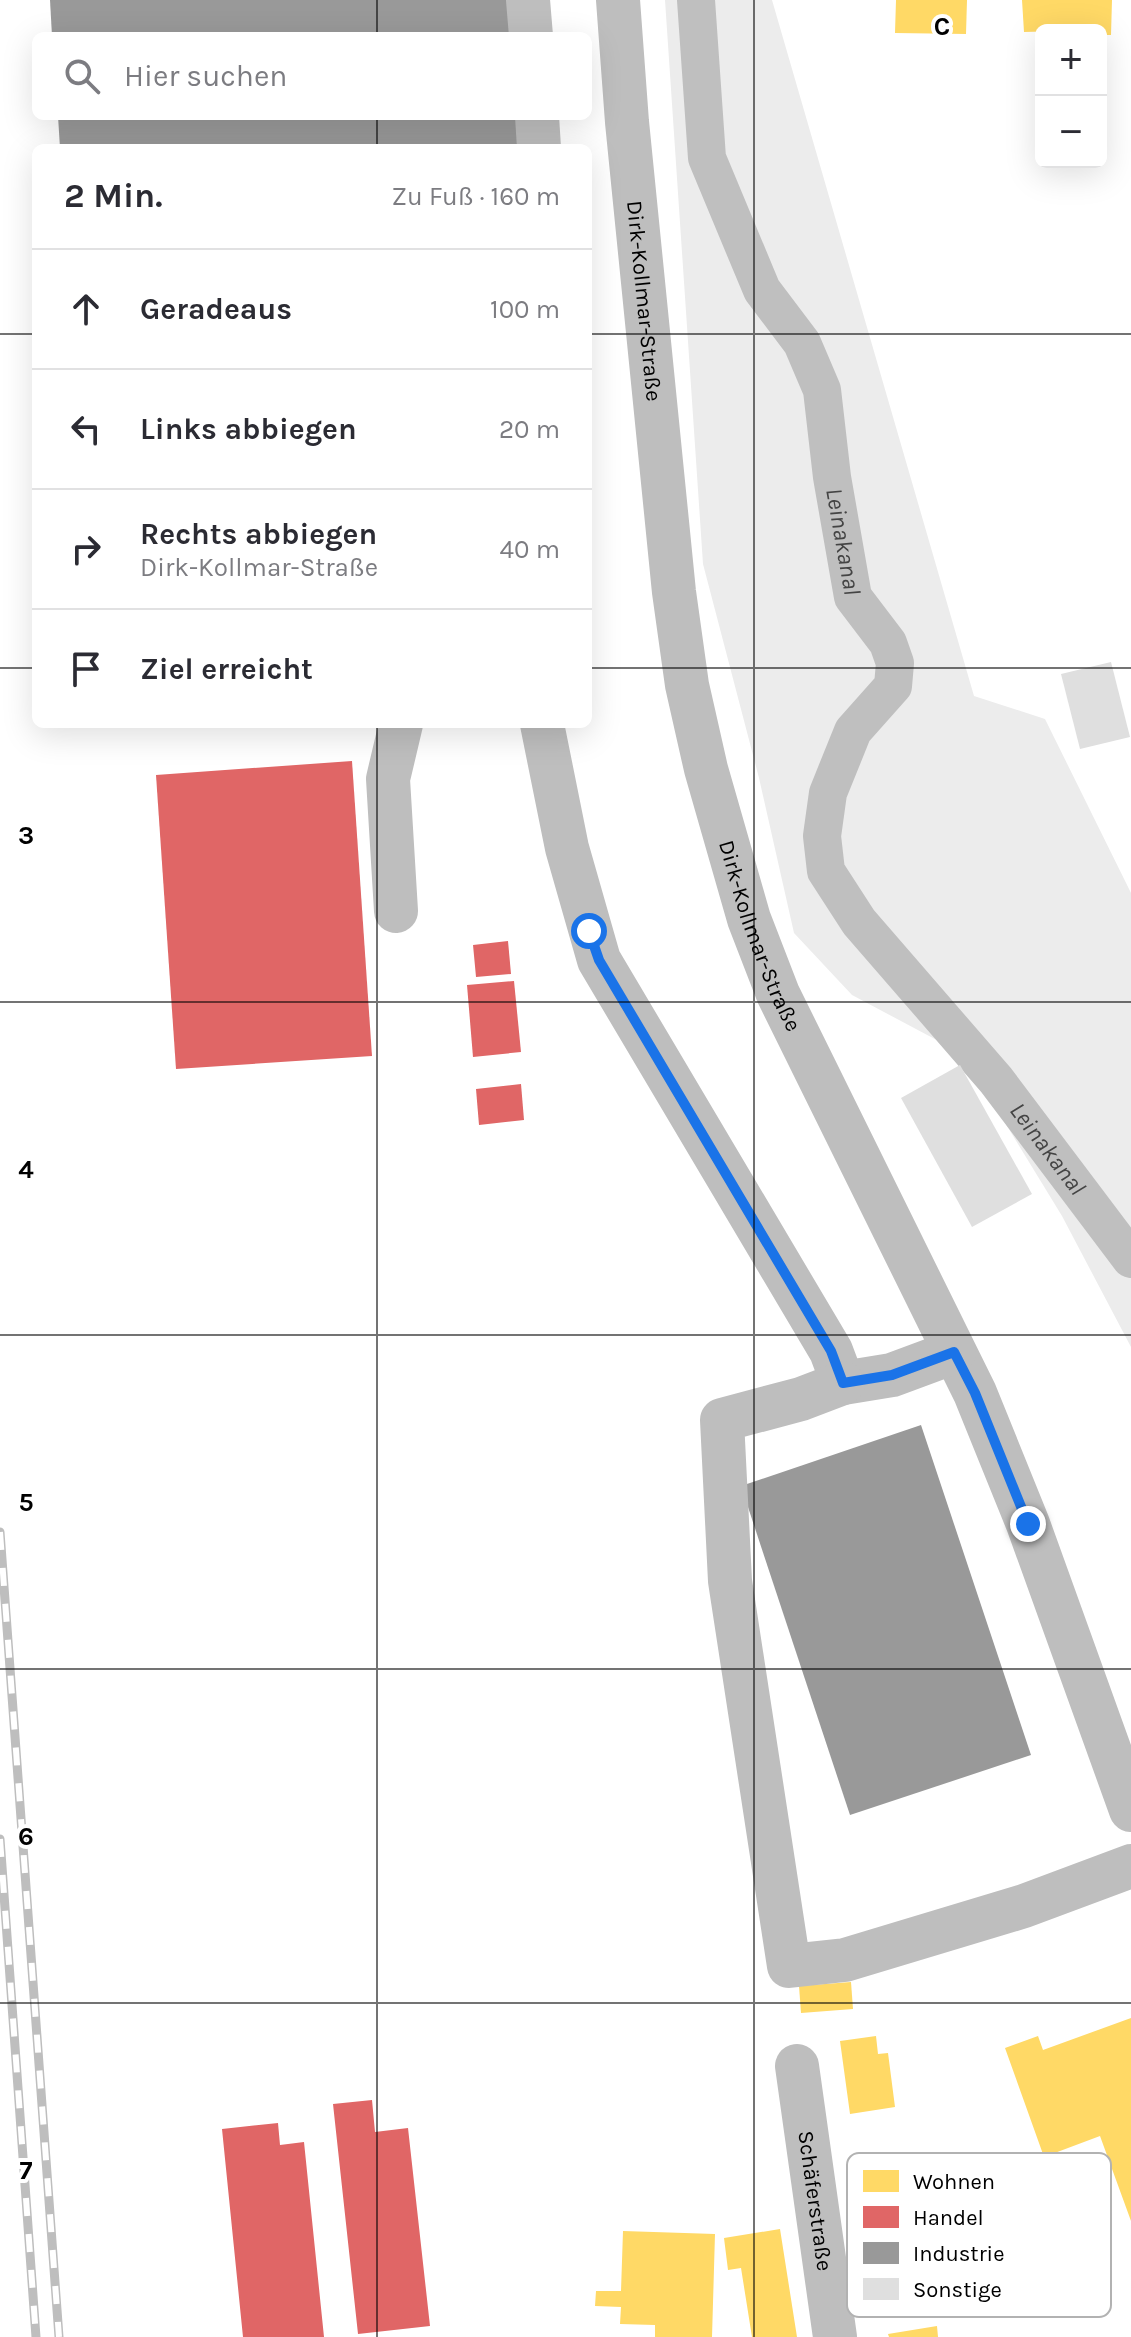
<!DOCTYPE html>
<html lang="de">
<meta charset="utf-8">
<style>
body{margin:0;font-family:Karla,sans-serif;background:#f7f7f7;color:#2b2b33}
.controls{position:absolute;right:24px;top:24px;display:grid;overflow:hidden;border-radius:12px;box-shadow:0 8px 32px #0002}
.controls button{width:72px;height:72px;display:grid;place-items:center;padding:0;border:0;border-bottom:2px solid #e1e1e2;background:#fff;color:#2b2b33;font:40px sans-serif}
.stop{position:absolute;width:24px;height:24px;margin:-18px;border:6px solid #1a73e8;border-radius:50%;background:#fff}
.stop.end{background:#1a73e8;border-color:#fff;box-shadow:0 2px 8px #0008}
.list{margin:0;padding:0;list-style:none}
h2{display:flex;justify-content:space-between;align-items:center;height:104px;margin:0;padding:0 32px;font-size:34px}
h2 small{font-size:26px;font-weight:400;color:#7c7c81}
.list li{display:grid;grid-template-columns:52px 1fr auto;gap:24px;align-items:center;box-sizing:border-box;height:120px;padding:0 32px;border-top:2px solid #e1e1e2}
.list b{display:block;font-size:30px;white-space:nowrap}
.list p{margin:0;font-size:26px;white-space:nowrap;color:#7c7c81}
.list em{font-size:26px;font-style:normal;color:#7c7c81}
.icon{flex:none;width:44px;height:44px;fill:none;stroke:currentColor;stroke-width:2;stroke-linecap:round;stroke-linejoin:round}
.map{position:relative;flex:none;width:1131px;height:2337px;overflow:hidden}
.search{position:absolute;background:#fff;box-shadow:0 8px 32px #0002;left:32px;top:32px;width:560px;height:88px;display:flex;align-items:center;gap:20px;box-sizing:border-box;padding:0 28px;border-radius:12px;color:#7c7c81;font-size:30px}
.panel{position:absolute;background:#fff;box-shadow:0 8px 32px #0002;left:32px;top:144px;width:560px;height:584px;border-radius:12px}
.map>svg:first-child{display:block}
.green{fill:#ececec}
.homes{fill:#ffd966}
.shops{fill:#e06666}
.industry{fill:#999}
.lines{fill:none;stroke-linecap:round;stroke-linejoin:round}
.canal{stroke:#bfbfbf;stroke-width:38}
.building{fill:#dfdfdf}
.minor{stroke:#bebebe;stroke-width:44}
.rail-casing{stroke:#bebebe;stroke-width:9}
.rail{stroke:#fff;stroke-width:6;stroke-dasharray:18;stroke-linecap:butt}
.route{stroke:#1a73e8;stroke-width:10}
.grid{fill:none;stroke:#000;stroke-width:2;stroke-opacity:0.55}
.labels{text-anchor:middle;stroke-width:8;stroke-linejoin:round;paint-order:stroke}
.street-label{font-size:22px;fill:#000;stroke:#fff}
.water-label{font-size:24px;font-style:italic;fill:#444;stroke:#fff}
.key{fill:#fff;stroke:#b2b2b2;stroke-width:2}
.key-label{font-size:22px;fill:#000}
.grid-label{font-size:26px;text-anchor:middle;font-weight:bold;fill:#000;stroke:#fff;stroke-width:8;stroke-linejoin:round;paint-order:stroke}
</style>
<div class="map">
<svg width="1131" height="2337" viewBox="0 0 1131 2337">
<rect width="100%" height="100%" fill="#fff"/>
<!-- green -->
<polygon class="green" points="665,0 772,0 974,696 1045,719 1131,893 1131,1347 1062,1216 963,1054 852,995 794,933 759,778 703,564"/>
<!-- homes -->
<g class="homes">
<polygon points="896,0 967,0 966,34 895,33"/>
<polygon points="1022,0 1112,0 1111,35 1101,35 1101,30 1024,32"/>
<polygon points="851,1982 853,2009 801,2013 799,1986"/>
<polygon points="1131,2018 1131,2221 1100,2136 1044,2157 1005,2048 1038,2036 1043,2050"/>
<polygon points="876,2036 878,2054 888,2053 895,2107 850,2114 840,2041"/>
<polygon points="780,2229 797,2337 752,2337 741,2268 728,2270 724,2238"/>
<polygon points="623,2231 715,2234 712,2337 655,2337 655,2325 620,2324 621,2307 595,2306 596,2291 621,2291"/>
<polygon points="937,2326 938,2337 889,2337 888,2334"/>
</g>
<!-- shops -->
<g class="shops">
<polygon points="352,761 372,1056 176,1069 156,775"/>
<polygon points="508,941 511,974 476,977 473,945"/>
<polygon points="514,981 521,1052 473,1057 467,985"/>
<polygon points="521,1084 524,1120 479,1125 476,1089"/>
<polygon points="372,2100 375,2132 408,2128 430,2326 358,2334 333,2104"/>
<polygon points="278,2123 280,2145 304,2142 324,2337 243,2337 222,2129"/>
</g>
<!-- industry -->
<g class="industry">
<polygon points="50,0 510,0 513,36 52,36"/>
<polygon points="58,116 518,116 520,148 60,148"/>
<polygon points="921,1425 1031,1755 850,1815 741,1486"/>
</g>
<g class="lines">
<!-- canal -->
<path class="canal" id="s1" d="M696 0 707 158 762 290 802 343 822 390 832 477 853 597 888 643 895 663 893 686 853 731 828 793 822 836 826 871 859 922 996 1080 1131 1259"/>
</g>
<!-- building -->
<g class="building">
<polygon points="1111,662 1130,737 1080,749 1061,674"/>
<polygon points="960,1065 1032,1194 972,1227 901,1098"/>
</g>
<g class="lines">
<!-- minor -->
<g class="minor">
<polyline points="528,0 531,36"/>
<path id="s2" d="M618 0 627 122 674 592 687 685 706 769 749 919 778 994 975 1393 1028 1524 1131 1810"/>
<polyline points="537,116 539,148"/>
<polyline points="542,724 567,848 599,960 831,1351 843,1383 892,1375 954,1352"/>
<polyline points="396,911 388,779 401,724"/>
<polyline points="843,1383 801,1399 722,1420 730,1581 789,1966 845,1960 1024,1906 1131,1866"/>
<path id="s3" d="M797 2066 835 2337"/>
</g>
<!-- rail casing -->
<g class="rail-casing">
<g id="rail">
<polyline points="0,1532 59,2337"/>
<polyline points="0,1839 36,2337"/>
</g>
</g>
<!-- rail -->
<use href="#rail" class="rail"/>
</g>
<g class="lines">
<!-- route -->
<polyline class="route" points="589,931 599,960 831,1351 843,1383 892,1375 954,1352 975,1393 1028,1524"/>
</g>
<!-- grid -->
<path class="grid" d="M377 0V36M754 0V2337M377 116V148M0 334H36M588 334H1131M0 668H36M588 668H1131M377 724V2337M0 1002H1131M0 1335H1131M0 1669H1131M0 2003H1131"/>
<g class="labels">
<!-- street labels -->
<g class="street-label">
<text dy="8" stroke="none"><textPath href="#s2" startOffset="302">Dirk-Kollmar-Straße</textPath></text>
<text dy="8" stroke="none"><textPath href="#s2" startOffset="950">Dirk-Kollmar-Straße</textPath></text>
<text dy="8" stroke="none"><textPath href="#s3" startOffset="136">Schäferstraße</textPath></text>
</g>
<!-- water labels -->
<g class="water-label">
<text dy="8" stroke="none"><textPath href="#s1" startOffset="572">Leinakanal</textPath></text>
<text dy="8" stroke="none"><textPath href="#s1" startOffset="1292">Leinakanal</textPath></text>
</g>
</g>
<!-- legend -->
<rect x="847" y="2153" width="264" height="164" rx="12" class="key"/>
<rect x="863" y="2170" width="36" height="22" fill="#ffd966"/>
<rect x="863" y="2206" width="36" height="22" fill="#e06666"/>
<rect x="863" y="2242" width="36" height="22" fill="#999"/>
<rect x="863" y="2278" width="36" height="22" fill="#dfdfdf"/>
<g class="key-label">
<text x="913" y="2189">Wohnen</text>
<text x="913" y="2225">Handel</text>
<text x="913" y="2261">Industrie</text>
<text x="913" y="2297">Sonstige</text>
</g>
<g class="grid-label">
<text x="942" y="35">C</text>
<text x="26" y="844">3</text>
<text x="26" y="1178">4</text>
<text x="26" y="1511">5</text>
<text x="26" y="1845">6</text>
<text x="26" y="2179">7</text>
</g>
</svg>
<div class="controls">
<button>+</button>
<button>−</button>
</div>
<div class="stop" style="left:589px;top:931px"></div>
<div class="stop end" style="left:1028px;top:1524px"></div>
<div class="search"><svg class="icon" aria-label="search" viewBox="0 0 24 24"><circle cx="10" cy="10" r="6"/><path d="M15 15l6 6"/></svg>Hier suchen</div>
<section class="panel">
<h2>2 Min.<small>Zu Fuß · 160 m</small></h2>
<ul class="list">
<li><svg class="icon" aria-label="ahead" viewBox="0 0 24 24"><path d="M12 20V5M6 11l6-6 6 6"/></svg><div><b>Geradeaus</b></div><em>100 m</em></li>
<li><svg class="icon" aria-label="left" viewBox="0 0 24 24"><path d="M17 20v-9H6M10 6l-5 5 5 5"/></svg><div><b>Links abbiegen</b></div><em>20 m</em></li>
<li><svg class="icon" aria-label="right" viewBox="0 0 24 24"><path d="M7 20v-9h11M14 6l5 5-5 5"/></svg><div><b>Rechts abbiegen</b><p>Dirk-Kollmar-Straße</p></div><em>40 m</em></li>
<li><svg class="icon" aria-label="arrive" viewBox="0 0 24 24"><path d="M6 21V4h12l-3 4 3 4H6"/></svg><div><b>Ziel erreicht</b></div></li>
</ul>
</section>
</div>
